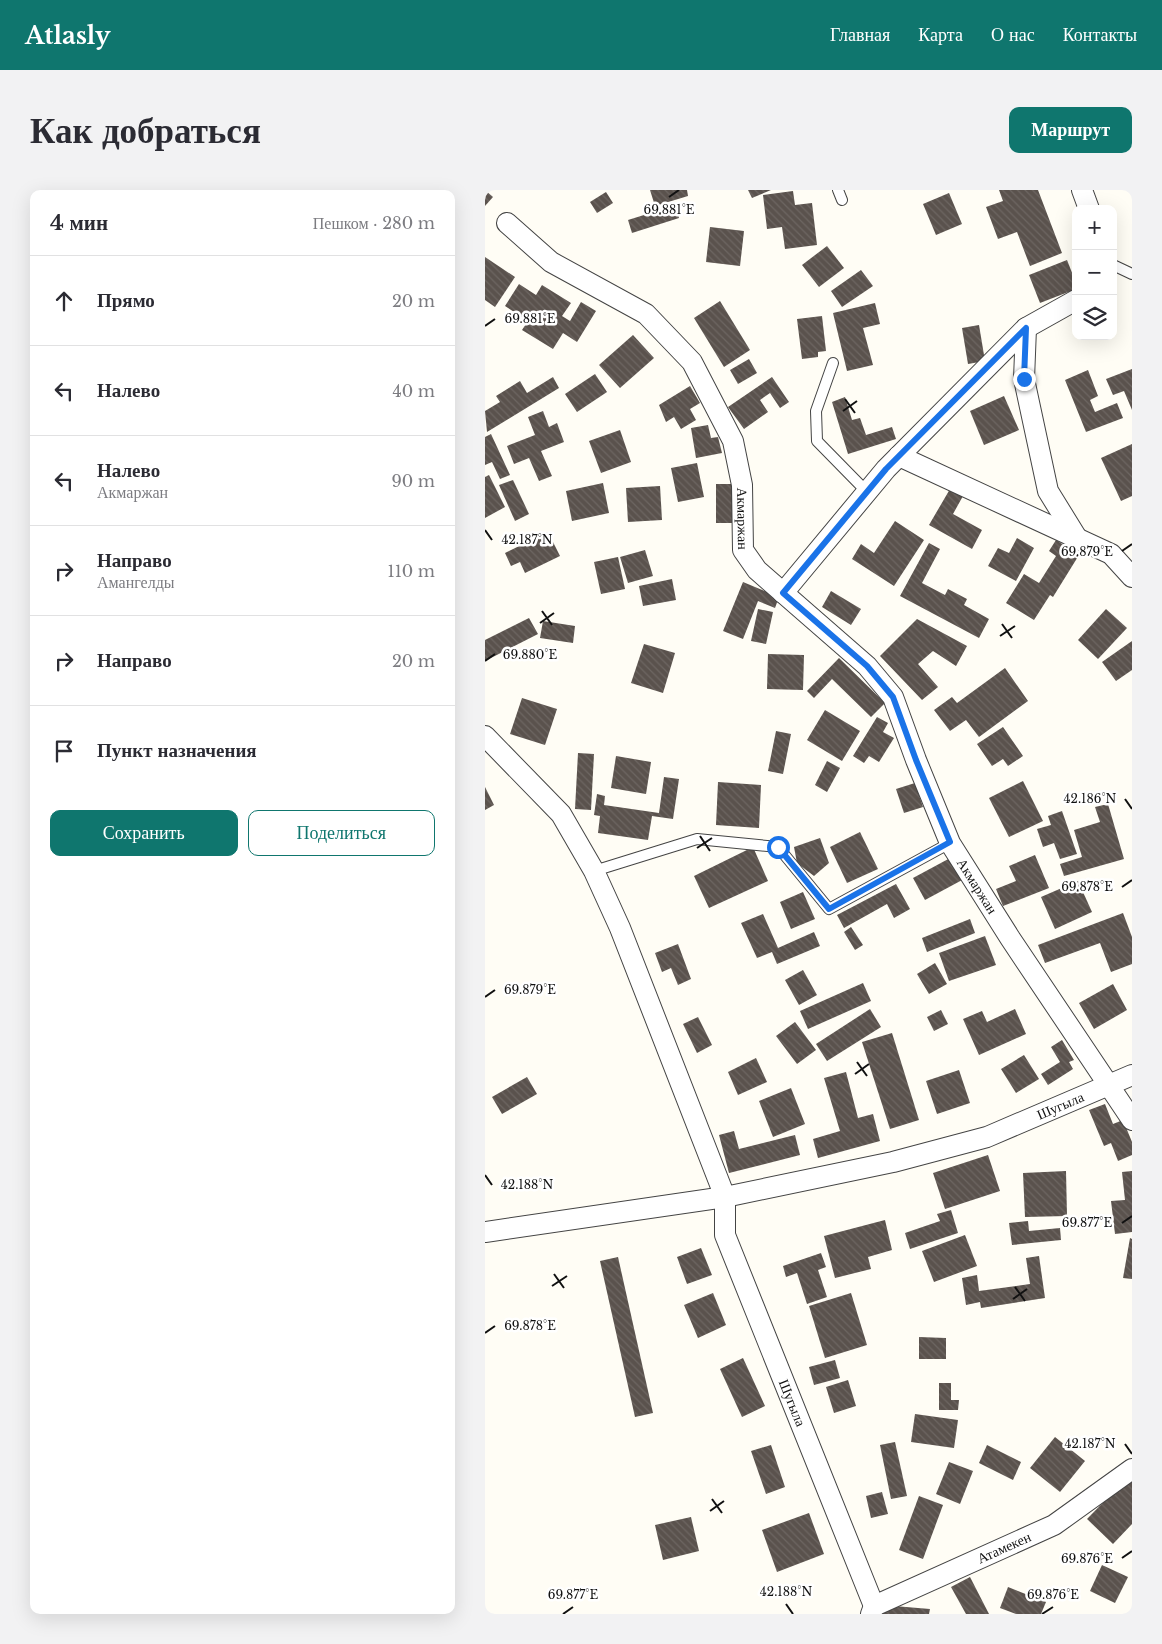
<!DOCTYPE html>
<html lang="ru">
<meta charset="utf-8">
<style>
body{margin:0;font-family:"Libre Baskerville",serif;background:#f2f2f3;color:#2b2b33}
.controls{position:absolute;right:15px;top:15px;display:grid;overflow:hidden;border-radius:10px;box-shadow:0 5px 20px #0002}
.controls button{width:45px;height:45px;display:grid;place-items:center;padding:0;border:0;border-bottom:1px solid #e1e1e2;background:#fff;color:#2b2b33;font:25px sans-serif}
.stop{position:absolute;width:15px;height:15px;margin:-11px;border:4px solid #1a73e8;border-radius:50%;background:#fff}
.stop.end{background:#1a73e8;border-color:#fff;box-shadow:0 1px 5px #0008}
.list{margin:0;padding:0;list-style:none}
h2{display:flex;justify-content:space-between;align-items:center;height:65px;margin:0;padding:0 20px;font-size:21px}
h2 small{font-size:16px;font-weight:400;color:#7c7c81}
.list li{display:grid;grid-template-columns:32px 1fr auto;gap:15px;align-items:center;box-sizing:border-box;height:90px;padding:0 20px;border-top:1px solid #e1e1e2}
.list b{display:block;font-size:19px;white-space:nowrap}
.list p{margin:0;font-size:16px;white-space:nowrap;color:#7c7c81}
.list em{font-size:16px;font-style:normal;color:#7c7c81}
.actions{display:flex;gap:10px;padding:15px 20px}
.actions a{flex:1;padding:11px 0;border:1px solid #0f766e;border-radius:10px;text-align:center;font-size:18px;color:#0f766e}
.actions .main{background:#0f766e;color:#fff}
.icon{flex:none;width:28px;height:28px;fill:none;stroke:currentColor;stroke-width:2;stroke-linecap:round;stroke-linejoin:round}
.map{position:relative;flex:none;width:647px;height:1424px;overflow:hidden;border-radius:10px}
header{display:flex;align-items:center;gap:30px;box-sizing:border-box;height:70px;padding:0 25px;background:#0f766e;color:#fff}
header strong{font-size:24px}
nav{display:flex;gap:28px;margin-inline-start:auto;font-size:18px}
.intro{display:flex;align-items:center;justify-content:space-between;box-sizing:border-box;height:120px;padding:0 30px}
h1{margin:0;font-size:35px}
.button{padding:12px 22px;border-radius:10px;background:#0f766e;color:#fff;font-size:18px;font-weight:700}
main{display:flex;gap:30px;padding:0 30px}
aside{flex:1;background:#fff;border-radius:10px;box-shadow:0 5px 20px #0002}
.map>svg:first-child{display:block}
.building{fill:url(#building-back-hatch)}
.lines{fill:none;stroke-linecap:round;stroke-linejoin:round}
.lane-casing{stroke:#444;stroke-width:12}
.street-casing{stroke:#444;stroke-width:22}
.lane{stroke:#fff;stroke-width:10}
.street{stroke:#fff;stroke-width:20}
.route{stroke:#1a73e8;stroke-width:6}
.ticks{fill:none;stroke:#111;stroke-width:2}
.labels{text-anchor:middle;stroke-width:5;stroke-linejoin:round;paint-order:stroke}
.street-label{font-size:14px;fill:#111;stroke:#fff}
.ticks-label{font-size:12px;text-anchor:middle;fill:#111;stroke:#fff;stroke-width:5;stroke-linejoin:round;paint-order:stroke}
</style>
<header>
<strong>Atlasly</strong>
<nav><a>Главная</a><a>Карта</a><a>О нас</a><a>Контакты</a></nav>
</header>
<div class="intro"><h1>Как добраться</h1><a class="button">Маршрут</a></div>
<main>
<aside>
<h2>4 мин<small>Пешком · 280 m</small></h2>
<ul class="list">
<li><svg class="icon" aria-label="ahead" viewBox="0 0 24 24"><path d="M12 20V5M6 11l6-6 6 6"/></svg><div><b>Прямо</b></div><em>20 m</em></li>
<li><svg class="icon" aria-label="left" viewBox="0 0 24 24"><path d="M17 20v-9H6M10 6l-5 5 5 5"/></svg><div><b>Налево</b></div><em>40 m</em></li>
<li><svg class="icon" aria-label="left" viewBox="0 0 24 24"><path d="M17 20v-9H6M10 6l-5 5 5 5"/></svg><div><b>Налево</b><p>Акмаржан</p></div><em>90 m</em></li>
<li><svg class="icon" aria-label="right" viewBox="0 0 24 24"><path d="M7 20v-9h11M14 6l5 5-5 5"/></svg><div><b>Направо</b><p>Амангелды</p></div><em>110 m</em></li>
<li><svg class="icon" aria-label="right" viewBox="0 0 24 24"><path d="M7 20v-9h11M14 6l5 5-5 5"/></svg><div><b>Направо</b></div><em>20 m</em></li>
<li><svg class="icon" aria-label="arrive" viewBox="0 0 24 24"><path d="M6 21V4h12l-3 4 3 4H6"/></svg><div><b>Пункт назначения</b></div></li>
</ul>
<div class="actions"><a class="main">Сохранить</a><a>Поделиться</a></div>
</aside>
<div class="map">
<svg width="647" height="1424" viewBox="0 0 647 1424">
<defs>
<pattern id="building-back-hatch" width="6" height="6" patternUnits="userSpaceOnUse" patternTransform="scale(1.25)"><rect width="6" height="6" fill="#5a524d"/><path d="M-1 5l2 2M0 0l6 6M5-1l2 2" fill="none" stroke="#6d6662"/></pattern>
</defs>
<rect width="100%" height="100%" fill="#fffdf5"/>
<!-- building -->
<g class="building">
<polygon points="0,0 8,7 0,16"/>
<polygon points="165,0 202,0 203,6 170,16"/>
<polygon points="263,0 286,0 267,8"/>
<polygon points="514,0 553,0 577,63 545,76 532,42 513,49 501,17 518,11"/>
<polygon points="308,1 310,15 327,13 332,55 300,59 297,37 282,39 278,5"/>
<polygon points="121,2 128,13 112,23 105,12"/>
<polygon points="464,3 477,34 451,45 438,14"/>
<polygon points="191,15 194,28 147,43 143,30"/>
<polygon points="225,37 259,41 255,76 221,72"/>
<polygon points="342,56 359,78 334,97 317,75"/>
<polygon points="0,67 30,87 10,117 0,110"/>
<polygon points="582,70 591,93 591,99 555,113 544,85"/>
<polygon points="376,80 388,96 357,117 346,101"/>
<polygon points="34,94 51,105 57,95 86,113 77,126 85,131 96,112 111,121 92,152 78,143 68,159 37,140 43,131 20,116"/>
<polygon points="235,111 265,160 239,177 209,128"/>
<polygon points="390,113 395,134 378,138 388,175 362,181 348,123"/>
<polygon points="337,126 341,161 333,162 333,167 317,169 312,129"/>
<polygon points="494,135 500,171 483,174 477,138"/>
<polygon points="148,145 169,168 135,198 114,175"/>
<polygon points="264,169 272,183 253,194 245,180"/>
<polygon points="647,179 647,220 639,201 628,205 621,189"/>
<polygon points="603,180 613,206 605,210 610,222 632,213 638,228 601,242 580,190"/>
<polygon points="110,184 122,202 92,222 80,204"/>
<polygon points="68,187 74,198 2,242 0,221 15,212 11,206 35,191 42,203"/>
<polygon points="287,187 304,212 295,218 285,203 275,210 283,222 259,239 243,217"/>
<polygon points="205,196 215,213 205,219 211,230 196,239 189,227 181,232 174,215"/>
<polygon points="519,206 534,240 499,255 485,221"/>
<polygon points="360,207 367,230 375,228 381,245 407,237 411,249 363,264 347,212"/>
<polygon points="58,221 64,237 72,233 79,252 56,261 67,286 54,291 44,268 29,274 22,256 50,245 43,227"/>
<polygon points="223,235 226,248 233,247 237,263 211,268 206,238"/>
<polygon points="135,240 146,272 116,283 104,251"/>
<polygon points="6,244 25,285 15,289 7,272 0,275 0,247"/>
<polygon points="647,254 647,306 636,311 616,268"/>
<polygon points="212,273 219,307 193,312 186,278"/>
<polygon points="4,285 20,317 0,328 0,287"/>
<polygon points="28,290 44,324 30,331 14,295"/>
<polygon points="118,293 124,323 87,331 81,301"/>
<rect x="231" y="294" width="19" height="39"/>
<polygon points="175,296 177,330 143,332 141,298"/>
<polygon points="465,299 478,306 468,324 497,340 487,359 444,335"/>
<polygon points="410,331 439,350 409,396 367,369 376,354 389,363"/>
<polygon points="63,342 75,366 40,383 35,372 26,376 20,363"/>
<polygon points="532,348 549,358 531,391 503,376 513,358 524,363"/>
<polygon points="571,350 594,365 568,407 565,405 549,430 521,413 539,384 554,393 571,366 564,361"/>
<polygon points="444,353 455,359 437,393 460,405 463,399 482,409 479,415 504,429 494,448 415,406"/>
<polygon points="160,360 168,386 143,393 135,367"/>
<polygon points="133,367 140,399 116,404 109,372"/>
<polygon points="187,389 191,410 158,416 154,396"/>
<polygon points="258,392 294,407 290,418 273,411 258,449 238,441"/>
<polygon points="346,401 376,419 366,435 337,417"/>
<polygon points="273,419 288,422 281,454 266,451"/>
<polygon points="621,419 642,438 613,469 593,450"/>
<polygon points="44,428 53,444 0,471 0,450"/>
<polygon points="432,429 482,456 471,476 448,461 433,474 453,497 437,510 395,466"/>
<polygon points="58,431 90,436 88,453 55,448"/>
<polygon points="647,451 647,480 631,491 617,472"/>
<polygon points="159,454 190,463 178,503 146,493"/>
<polygon points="283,464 319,465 318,500 282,499"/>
<polygon points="354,468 400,513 386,527 347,489 329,508 322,501"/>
<polygon points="520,478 543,511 494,547 481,530 465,541 449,520 467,507 472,513"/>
<polygon points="37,508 72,519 60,555 25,544"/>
<polygon points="340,520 375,541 357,571 322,550"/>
<polygon points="392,527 403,533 398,542 409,548 394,572 384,566 379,573 368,566"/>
<polygon points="518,537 538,566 523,576 518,569 507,576 492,554"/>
<polygon points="291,541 306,544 298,584 283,581"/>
<polygon points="93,563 109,564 106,620 90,619"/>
<polygon points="131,566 166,572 161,604 126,598"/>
<polygon points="342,571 355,578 342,602 330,595"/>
<polygon points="179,587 194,589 188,629 167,626 163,650 113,643 115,626 109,625 112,604 120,606 119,615 174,623"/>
<polygon points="538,591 558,631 524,647 504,608"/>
<polygon points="233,592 276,595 274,638 231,635"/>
<polygon points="430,593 438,617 419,623 411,599"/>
<polygon points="0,597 9,615 0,620"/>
<polygon points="623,614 639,669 579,686 575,674 597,667 589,640 615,632 610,617"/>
<polygon points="577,621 592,664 575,669 569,653 558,657 552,639 566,635 563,626"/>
<polygon points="375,642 393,679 362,693 345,657"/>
<polygon points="335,648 344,673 329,686 312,673 309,657"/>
<polygon points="268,657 283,691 224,718 209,686"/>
<polygon points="550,665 564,698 518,716 511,699 531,691 524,676"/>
<polygon points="467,667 479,689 440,710 428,688"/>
<polygon points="593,691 607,722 570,739 556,707"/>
<polygon points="411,694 425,719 409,728 402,714 359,738 352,725"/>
<polygon points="318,702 330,729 306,739 295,712"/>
<polygon points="638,723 647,747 647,774 626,782 615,753 560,773 553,755"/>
<polygon points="278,724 293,758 329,742 335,756 292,774 287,762 272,768 256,733"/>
<polygon points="485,729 490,743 442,762 437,748"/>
<polygon points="366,737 378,755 370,760 359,742"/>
<polygon points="500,746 511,775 464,791 454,763"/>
<polygon points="193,754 206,789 193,795 186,778 177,782 170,763"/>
<polygon points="450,773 462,794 444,804 432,784"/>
<polygon points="318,780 332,805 314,815 300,790"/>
<polygon points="378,793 386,811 323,839 315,821"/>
<polygon points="628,794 642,820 609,839 594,813"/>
<polygon points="385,819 396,837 342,871 331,854"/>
<polygon points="530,819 541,844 494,865 478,829 497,821 502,832"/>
<polygon points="456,820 463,834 449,841 442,827"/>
<polygon points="213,827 227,855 212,863 198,834"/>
<polygon points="310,832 331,860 312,874 291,846"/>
<polygon points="407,843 434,930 405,939 377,852"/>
<polygon points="577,850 589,870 584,872 588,879 563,895 556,884 575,872 566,857"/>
<polygon points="539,865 554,889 531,903 516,879"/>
<polygon points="271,868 282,892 253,905 243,882"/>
<polygon points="474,880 485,913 452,924 441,891"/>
<polygon points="361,882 373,928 388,924 395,951 333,968 328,949 355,941 339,888"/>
<polygon points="42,887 52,904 17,924 7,907"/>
<polygon points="306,898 320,934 288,947 274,911"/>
<polygon points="620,914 628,934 638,930 647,952 647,965 633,971 626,953 619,956 604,920"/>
<polygon points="249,941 254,959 310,945 315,965 244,983 234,945"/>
<polygon points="503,965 515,1001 460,1019 448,983"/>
<polygon points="581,981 582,1026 540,1027 538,983"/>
<polygon points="647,981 647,1042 630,1044 626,1011 640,1010 637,982"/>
<polygon points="466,1020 473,1043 425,1059 420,1043 455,1031 452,1024"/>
<polygon points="400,1030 407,1060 383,1067 386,1079 350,1088 339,1046"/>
<polygon points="543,1031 544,1041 575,1038 576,1050 527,1055 524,1033"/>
<polygon points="480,1045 492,1076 449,1092 437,1061"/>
<polygon points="645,1048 647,1049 647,1089 638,1088"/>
<polygon points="216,1058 227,1085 202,1094 192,1067"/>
<polygon points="336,1063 341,1077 333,1080 342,1107 322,1114 312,1083 301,1087 298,1076"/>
<polygon points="554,1066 560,1108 496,1118 495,1112 481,1115 477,1088 492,1085 494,1101 545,1094 541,1068"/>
<polygon points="133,1067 168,1223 150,1227 115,1071"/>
<polygon points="228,1103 241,1135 213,1148 199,1115"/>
<polygon points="366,1103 382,1155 340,1168 324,1116"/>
<polygon points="434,1147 461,1148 461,1169 434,1169"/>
<polygon points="258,1168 280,1216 257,1227 235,1179"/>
<polygon points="350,1170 355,1188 329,1195 324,1177"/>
<polygon points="363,1190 371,1216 349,1223 341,1197"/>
<polygon points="454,1193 466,1193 466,1210 474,1210 473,1220 454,1220"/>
<polygon points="430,1224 473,1230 469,1258 426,1252"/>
<polygon points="570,1247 600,1271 575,1302 545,1278"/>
<polygon points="410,1252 422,1306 406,1309 395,1255"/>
<polygon points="286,1255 300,1297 281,1304 266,1261"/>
<polygon points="502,1255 536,1272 528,1290 494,1273"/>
<polygon points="464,1272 488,1281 475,1314 451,1304"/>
<polygon points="647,1283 647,1334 628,1354 602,1329"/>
<polygon points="397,1302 403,1324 386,1328 381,1306"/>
<polygon points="434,1306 458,1315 438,1369 414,1360"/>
<polygon points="324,1323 339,1364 292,1382 277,1340"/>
<polygon points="206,1327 214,1361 178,1370 170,1335"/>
<polygon points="617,1375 643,1387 630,1413 605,1401"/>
<polygon points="485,1387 504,1424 481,1424 466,1397"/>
<polygon points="523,1397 561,1412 556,1424 531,1424 515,1418"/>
<polygon points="397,1415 445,1419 444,1424 397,1424"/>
</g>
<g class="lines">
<!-- lane casing -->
<g class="lane-casing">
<g id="lane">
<polyline points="353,0 357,10"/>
<polyline points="628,75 647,84"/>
<polyline points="348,173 331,221 332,251 382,302"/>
<polyline points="109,681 212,649 293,657 344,719 465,653"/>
</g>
</g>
<!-- street casing -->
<g class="street-casing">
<g id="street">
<polyline points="597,0 604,19"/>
<path id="s1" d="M22 33 66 72 161 124 207 172 248 251 257 295 258 360 272 380 382 476 408 507 431 570 465 653 525 748 647 930"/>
<polyline points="541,138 539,189 563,301 592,348"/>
<polyline points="414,266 626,364 647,387"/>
<polyline points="298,403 401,279 541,138 591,110"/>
<path id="s2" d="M0 546 76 624 109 681 135 738 240 1007V1045L389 1416"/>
<path id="s3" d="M0 1042 240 1007 408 972 502 947 647 885"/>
<path id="s4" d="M386 1424 389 1416 569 1335 647 1279"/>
</g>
</g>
<!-- lane -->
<use href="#lane" class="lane"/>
<!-- street -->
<use href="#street" class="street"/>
</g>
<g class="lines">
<!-- route -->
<polyline class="route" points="293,657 344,719 465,652 431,570 408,507 382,476 298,403 401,279 541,138 539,189"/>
</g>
<!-- ticks -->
<path class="ticks" d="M184 7 194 0M0 136 10 129M360 209 370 223M358 221 372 211M0 340 7 350M637 361 647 354M57 421 67 435M55 433 69 423M517 434 527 448M515 446 530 436M0 471 10 464M640 609 647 619M215 646 225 661M212 658 227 648M637 697 647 690M0 807 10 800M372 872 382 886M370 884 384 874M0 985 7 995M637 1033 647 1026M69 1084 79 1098M67 1096 82 1086M530 1097 540 1111M528 1109 542 1099M0 1143 10 1136M640 1254 647 1264M227 1309 237 1323M225 1321 239 1311M637 1368 647 1361M301 1414 308 1424M78 1424 88 1417M557 1424 568 1417"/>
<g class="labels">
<!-- street labels -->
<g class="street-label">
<text dy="5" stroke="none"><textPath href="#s1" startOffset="401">Акмаржан</textPath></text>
<text dy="5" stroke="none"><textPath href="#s1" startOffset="851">Акмаржан</textPath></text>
<text dy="5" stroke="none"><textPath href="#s3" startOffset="591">Шугыла</textPath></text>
<text dy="5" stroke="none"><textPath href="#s2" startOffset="745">Шугыла</textPath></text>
<text dy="5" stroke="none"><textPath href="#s4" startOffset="151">Атамекен</textPath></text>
</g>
</g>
<g class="ticks-label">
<text x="184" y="24">69.881°E</text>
<text x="45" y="133">69.881°E</text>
<text x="42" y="354">42.187°N</text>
<text x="602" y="366">69.879°E</text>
<text x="45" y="469">69.880°E</text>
<text x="605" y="613">42.186°N</text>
<text x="602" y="701">69.878°E</text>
<text x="45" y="804">69.879°E</text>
<text x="42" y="999">42.188°N</text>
<text x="602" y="1037">69.877°E</text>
<text x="45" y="1140">69.878°E</text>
<text x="605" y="1258">42.187°N</text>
<text x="602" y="1373">69.876°E</text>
<text x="301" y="1406">42.188°N</text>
<text x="88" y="1409">69.877°E</text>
<text x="568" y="1409">69.876°E</text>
</g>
</svg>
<div class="controls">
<button>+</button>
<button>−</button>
<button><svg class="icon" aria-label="layers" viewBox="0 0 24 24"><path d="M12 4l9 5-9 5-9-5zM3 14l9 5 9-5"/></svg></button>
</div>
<div class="stop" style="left:293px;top:657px"></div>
<div class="stop end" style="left:539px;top:189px"></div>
</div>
</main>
